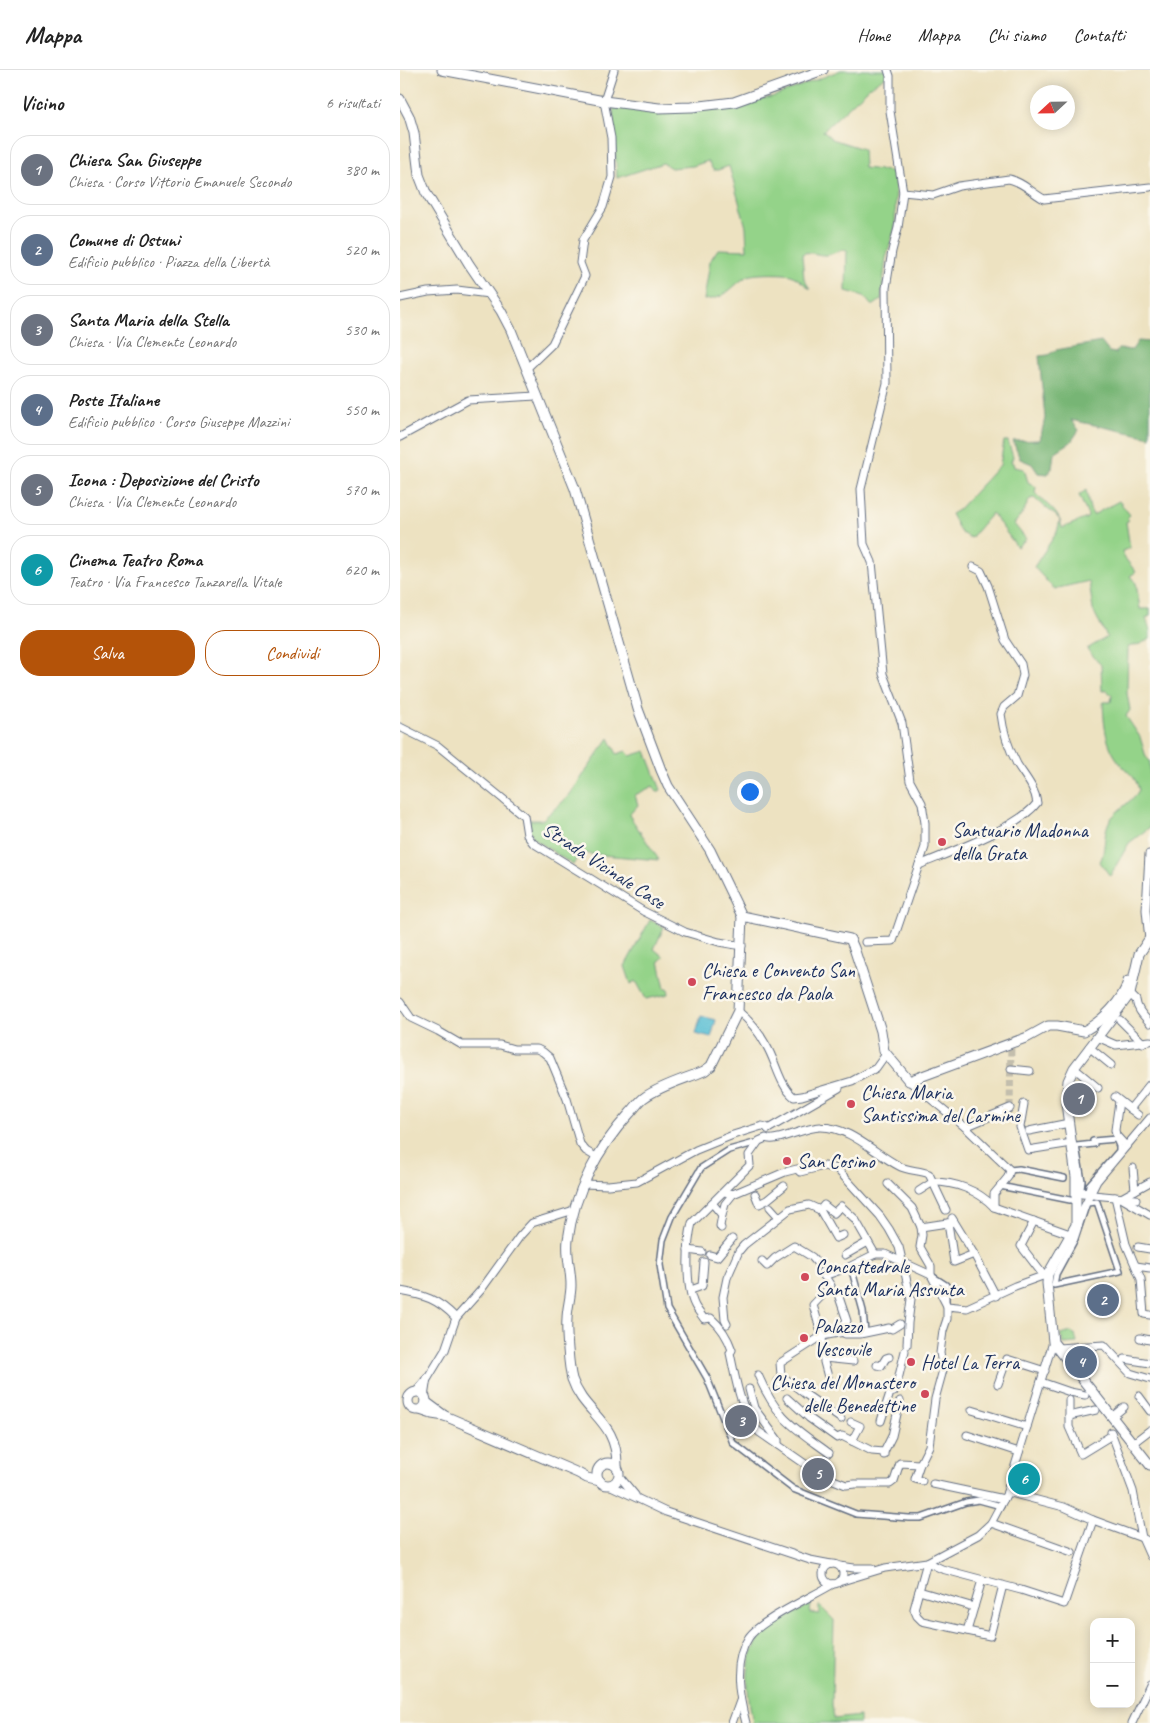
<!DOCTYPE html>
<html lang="it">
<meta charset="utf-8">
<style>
body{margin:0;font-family:Caveat,sans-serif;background:#f2f2f2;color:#222}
.controls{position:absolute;right:15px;bottom:15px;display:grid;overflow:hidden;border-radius:10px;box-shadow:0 2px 12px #0003}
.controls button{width:45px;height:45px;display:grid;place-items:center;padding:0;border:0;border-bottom:1px solid #e0e0e0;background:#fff;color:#222;font:25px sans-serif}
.compass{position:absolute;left:630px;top:15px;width:45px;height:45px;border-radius:50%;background:#fff;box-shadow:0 2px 12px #0003;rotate:248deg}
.you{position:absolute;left:349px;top:721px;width:18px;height:18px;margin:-12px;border:4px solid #fff;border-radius:50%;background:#1a73e8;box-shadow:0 0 0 8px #1a73e833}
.badge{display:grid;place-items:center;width:32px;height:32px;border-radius:50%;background:#b45309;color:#fff;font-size:16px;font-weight:700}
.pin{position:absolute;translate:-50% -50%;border:2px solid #fff;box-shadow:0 1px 5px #0006}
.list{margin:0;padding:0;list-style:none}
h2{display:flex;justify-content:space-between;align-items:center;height:65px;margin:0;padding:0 20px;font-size:21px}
h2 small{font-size:16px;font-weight:400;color:#767676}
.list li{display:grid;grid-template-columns:32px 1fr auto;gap:15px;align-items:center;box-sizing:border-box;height:70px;margin:0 10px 10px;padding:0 10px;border:1px solid #e0e0e0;border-radius:20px}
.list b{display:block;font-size:19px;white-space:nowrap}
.list p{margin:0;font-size:16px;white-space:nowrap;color:#767676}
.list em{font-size:16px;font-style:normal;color:#767676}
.actions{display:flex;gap:10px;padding:15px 20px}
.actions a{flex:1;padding:11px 0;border:1px solid #b45309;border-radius:20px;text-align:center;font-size:18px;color:#b45309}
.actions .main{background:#b45309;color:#fff}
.map{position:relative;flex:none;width:750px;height:1653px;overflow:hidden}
header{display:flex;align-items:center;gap:30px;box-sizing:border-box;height:70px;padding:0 25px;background:#fff;border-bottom:1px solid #e0e0e0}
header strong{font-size:24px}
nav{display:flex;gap:28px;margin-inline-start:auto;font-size:18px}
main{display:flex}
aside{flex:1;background:#fff}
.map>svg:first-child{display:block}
.green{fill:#94d389;stroke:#588174}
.forest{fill:#77b575;stroke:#49726a}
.water{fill:#55bdd3;stroke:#387698}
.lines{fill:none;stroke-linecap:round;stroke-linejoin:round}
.minor-tunnel{stroke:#c3bead;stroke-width:7;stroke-dasharray:7 3.5;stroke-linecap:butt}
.pedestrian-casing{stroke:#646e81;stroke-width:8}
.minor-casing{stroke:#646e81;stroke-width:9}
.tertiary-casing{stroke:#646e81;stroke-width:11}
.pedestrian{stroke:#fff;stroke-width:5}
.minor{stroke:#fff;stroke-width:7}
.tertiary{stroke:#fff;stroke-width:9}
.poi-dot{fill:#d1495b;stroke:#fbf7ec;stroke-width:2}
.labels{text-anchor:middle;stroke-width:5;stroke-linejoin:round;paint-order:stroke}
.poi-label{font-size:20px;fill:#1b2f5e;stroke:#fbf7ec;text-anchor:start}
.street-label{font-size:20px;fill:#1b2f5e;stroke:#fbf7ec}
</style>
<header>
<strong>Mappa</strong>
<nav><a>Home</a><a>Mappa</a><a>Chi siamo</a><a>Contatti</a></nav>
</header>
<main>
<aside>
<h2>Vicino<small>6 risultati</small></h2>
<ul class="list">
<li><span class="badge" style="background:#6b7280">1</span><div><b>Chiesa San Giuseppe</b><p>Chiesa · Corso Vittorio Emanuele Secondo</p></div><em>380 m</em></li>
<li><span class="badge" style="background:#5c6f8a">2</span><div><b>Comune di Ostuni</b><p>Edificio pubblico · Piazza della Libertà</p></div><em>520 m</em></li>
<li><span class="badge" style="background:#6b7280">3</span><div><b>Santa Maria della Stella</b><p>Chiesa · Via Clemente Leonardo</p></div><em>530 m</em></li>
<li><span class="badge" style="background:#5c6f8a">4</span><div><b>Poste Italiane</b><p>Edificio pubblico · Corso Giuseppe Mazzini</p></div><em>550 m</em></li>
<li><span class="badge" style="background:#6b7280">5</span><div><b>Icona : Deposizione del Cristo</b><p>Chiesa · Via Clemente Leonardo</p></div><em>570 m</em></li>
<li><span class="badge" style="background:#0f9aa8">6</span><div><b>Cinema Teatro Roma</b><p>Teatro · Via Francesco Tanzarella Vitale</p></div><em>620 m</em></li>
</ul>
<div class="actions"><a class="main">Salva</a><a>Condividi</a></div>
</aside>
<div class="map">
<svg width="750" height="1653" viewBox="0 0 750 1653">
<rect width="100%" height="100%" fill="#fbf7ec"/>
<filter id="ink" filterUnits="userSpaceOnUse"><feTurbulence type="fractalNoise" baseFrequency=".02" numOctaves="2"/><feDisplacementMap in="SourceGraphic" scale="10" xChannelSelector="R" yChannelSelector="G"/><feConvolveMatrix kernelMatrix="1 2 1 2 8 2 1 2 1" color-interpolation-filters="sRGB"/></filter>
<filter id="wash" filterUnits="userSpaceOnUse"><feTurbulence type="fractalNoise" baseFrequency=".0096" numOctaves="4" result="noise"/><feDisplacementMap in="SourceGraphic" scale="20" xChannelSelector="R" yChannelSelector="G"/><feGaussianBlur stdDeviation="1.12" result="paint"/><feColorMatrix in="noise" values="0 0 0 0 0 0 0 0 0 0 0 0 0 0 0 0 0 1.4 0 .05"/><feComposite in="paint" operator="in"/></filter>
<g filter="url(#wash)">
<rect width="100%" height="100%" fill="#ede2c1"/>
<!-- green -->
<g class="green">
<path d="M441 0H486L487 4 485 7 471 16 423 61 432 69 463 79 464 98 496 102 495 158 486 188 481 230 474 235H471L464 226 446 221 447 180C439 178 435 184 427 185 418 186 410 180 402 184L404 209 410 219C405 215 398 208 391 205 384 203 354 203 348 206 329 217 329 228 304 230L310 191 318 179 347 180 346 157 329 96 318 100H313L308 91 293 96 271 98 263 93 217 108 213 42 214 37 252 42 320 39 375 26Z"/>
<path d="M604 371H608L613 387 611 392 613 393 614 397 624 399 628 412 636 417 635 423C647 436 659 440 662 458L687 448 688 446 679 425 686 420 690 439 693 445 719 431 730 445 727 448 729 450 726 452 730 478 722 481 724 487 736 502 730 506 736 513 740 539H750V546L746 548 750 561V569L740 574 728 577 727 623 730 640 726 646 740 667 746 687 750 691V757L729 773 710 806 700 792C706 780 703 767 708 754 712 742 733 732 739 720 735 704 728 704 719 692 705 674 704 654 703 632H711L712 626 707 620 702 621 701 595 687 579 707 567 693 540 689 511 654 519 634 497 657 462 660 450C655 443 642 436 634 428L630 429 622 444 614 454 626 469 617 477 592 443 571 468 561 463 551 444 558 440 600 395Z"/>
<polygon points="209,668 217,684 226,681 230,686 246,681 261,720 257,722 253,716 235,725 238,735 229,745 259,790 180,783 173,795 133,768 126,750 142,750 168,727"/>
<polygon points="250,850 264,857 254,879 264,887 259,891 265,918 268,918 269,924 246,929 236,911 231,914 225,896"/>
<polygon points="672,1262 673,1264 675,1264 677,1273 664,1274 660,1265"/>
<path d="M411 1534 410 1543 419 1544V1535L434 1550 432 1634 434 1649 460 1646V1653H353C347 1621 340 1581 370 1559 383 1549 397 1542 411 1534Z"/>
</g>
<!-- forest -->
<polygon class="forest" points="738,271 750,272 750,367 671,350 679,360 671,372 654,383 652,398 648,404 638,403 632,394 620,389 613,371 640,370 645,348 639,286 648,285 656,280 701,272 709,282 716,283 718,279 732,280"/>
<!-- water -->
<polygon class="water" points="301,946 316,950 311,968 296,964"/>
</g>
<g filter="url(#ink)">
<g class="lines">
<!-- minor-tunnel -->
<polyline class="minor-tunnel" points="610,1038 611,973"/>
<!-- pedestrian casing -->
<g class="pedestrian-casing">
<g id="pedestrian">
<polygon points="716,1069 719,1076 719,1081 689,1115 688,1121 684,1122 681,1119 682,1111 676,1076 694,1074 693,1071"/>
<polyline points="358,1072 329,1080 301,1098 272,1147 263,1170 260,1195 267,1239 307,1308 333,1373 393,1419 456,1444 509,1448 521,1448 566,1432 579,1430 601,1436"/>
<polyline points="610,1100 619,1099 664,1108"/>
<polyline points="600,1116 670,1130"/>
<polygon points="697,1132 720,1201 654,1215 656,1204 675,1169 687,1133"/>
<polyline points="451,1197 463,1241 465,1262"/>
<polyline points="532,1206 546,1215 546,1233"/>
</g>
</g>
<!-- minor casing -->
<g class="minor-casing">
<g id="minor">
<path d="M503 122 533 125 559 116 609 109C623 112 631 122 644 129L750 117"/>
<polyline points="0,228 28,222 57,220 89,224"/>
<polyline points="126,299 152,274 185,206 180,193 183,170 203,137 212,107 211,68 204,31 214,0"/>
<polyline points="0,367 68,330 136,326"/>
<polyline points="0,657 38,676 124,746 127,765 133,773 243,841 285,862 319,872 342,876"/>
<path d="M519 795C550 782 618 758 637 733 635 717 625 707 617 694 609 679 603 661 601 644L604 637 617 626 623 605 621 594 605 570 588 516 581 501 573 497"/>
<polyline points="749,870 746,840 749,784"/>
<polyline points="465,872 493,871 525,777 525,753 522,733 510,711 502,653 483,604 472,492 464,474 461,419 487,313 486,218 492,181 498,158 503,122 490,41 490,6 488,0"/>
<path d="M730 924 736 930C737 940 744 946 750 953"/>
<polyline points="0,932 11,948 38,961 62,975 100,975 114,979 137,979 143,982 150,988 167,1029 180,1074 186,1081 196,1087"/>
<path d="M338 941C349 950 359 962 366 975 376 991 379 1015 394 1027L402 1026 452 1011 476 998 486 984"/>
<polyline points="720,950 743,973"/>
<polyline points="702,969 716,975 750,971"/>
<polyline points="689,977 711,995"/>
<polyline points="674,998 698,1018"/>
<polyline points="611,999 630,1001"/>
<polyline points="509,1011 565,1057 610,1100 608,1107 594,1124 594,1137"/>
<polyline points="715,1027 738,1045"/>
<polyline points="719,1031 715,1060 716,1065 726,1076"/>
<polyline points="624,1034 620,1057 628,1080 672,1073"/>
<polyline points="730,1039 750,1014"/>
<polyline points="565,1057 610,1038"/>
<polyline points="368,1059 439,1018"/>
<polyline points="629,1061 669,1053"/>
<polyline points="733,1098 735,1120"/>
<path d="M533 1112C555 1112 578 1120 594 1137L670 1164"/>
<polyline points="184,1114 208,1115 237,1112 296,1080 333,1065 362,1056 366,1057 368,1059"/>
<polyline points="488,1114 512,1138 521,1157"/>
<polyline points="519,1121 533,1112"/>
<polyline points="325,1122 333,1124 385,1102 397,1099 400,1102 424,1096 437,1099 480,1146 489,1159 499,1177 511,1229 508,1253 507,1275"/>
<polyline points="677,1122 682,1124 736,1129"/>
<polyline points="355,1124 359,1134 367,1130 384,1116"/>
<polyline points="715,1127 726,1174 741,1209 744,1244 750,1245"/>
<polyline points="723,1127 750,1112"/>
<polyline points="721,1128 750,1145"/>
<polyline points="312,1133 322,1145 320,1156 321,1158"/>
<polyline points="370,1137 379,1147"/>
<polyline points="420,1140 436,1168 443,1165"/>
<polyline points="322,1145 325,1134 333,1124"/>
<polyline points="552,1148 574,1184 596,1226"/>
<polyline points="634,1151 621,1176 644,1206"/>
<polyline points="548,1153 554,1192 574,1184"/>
<polyline points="676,1153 697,1111 750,1048"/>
<polyline points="738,1177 750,1179"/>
<polyline points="288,1180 302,1182"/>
<polyline points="310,1185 317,1187 332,1169"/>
<polyline points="445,1185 468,1172"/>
<polyline points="362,1191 367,1196 375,1188 394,1176 412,1187 418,1194"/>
<polyline points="736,1196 750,1198"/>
<polyline points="449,1197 475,1184 485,1184 531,1205 547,1236 567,1238 615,1216 648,1204"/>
<polyline points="422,1202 431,1216 413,1235 422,1266 424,1292 428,1307"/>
<polyline points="531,1205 531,1196 520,1177 522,1165 521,1157 554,1152"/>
<polyline points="424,1206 438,1201"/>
<polyline points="291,1220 302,1216 304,1192"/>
<path d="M0 1221C24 1225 38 1229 56 1248"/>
<polyline points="438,1224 447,1251 443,1255 444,1262"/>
<polyline points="327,1254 325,1250 323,1227 327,1208 339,1181 344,1175 390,1139 409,1135 420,1140 424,1135 434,1143 441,1136 455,1149 475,1184"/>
<polyline points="740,1268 750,1270"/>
<polyline points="658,1278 704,1275 730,1303 750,1309"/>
<polyline points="424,1288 453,1291"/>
<polyline points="725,1289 750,1293"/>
<polyline points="477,1295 481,1296 486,1288 489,1287"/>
<path d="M358 1305C377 1349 392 1356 429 1383"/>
<polyline points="378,1311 381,1316"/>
<polyline points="641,1312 670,1322 685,1325"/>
<polyline points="598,1314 607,1289 645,1301"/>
<polyline points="349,1319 354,1338 378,1370 378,1375"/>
<polyline points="15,1323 28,1308 45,1280 56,1248 81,1220 120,1166 132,1153 174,1140"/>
<polyline points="739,1326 750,1341"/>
<polyline points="24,1327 27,1308"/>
<polyline points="387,1328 409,1348 437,1368 442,1366 472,1381 484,1382 484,1385"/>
<polyline points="669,1330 669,1357 681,1384 712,1365"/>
<polyline points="572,1340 627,1357"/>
<polyline points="669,1346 696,1340"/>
<polyline points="712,1347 724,1337"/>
<polyline points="441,1349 405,1324 381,1305 380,1293 422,1266 444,1262 445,1264 460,1264 489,1258 492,1259 500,1254"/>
<polyline points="481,1351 490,1323 494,1322 496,1318 505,1281"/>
<polyline points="451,1352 460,1356 452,1371"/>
<polyline points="711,1362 733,1421 742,1468 750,1486"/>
<polyline points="567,1365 619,1382"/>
<polyline points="733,1373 750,1360"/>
<polyline points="484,1382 492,1366 500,1331"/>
<path d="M520 1394 500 1393 494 1411 490 1414H455L446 1415 421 1405 359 1362C340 1341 336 1310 330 1283L332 1280C328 1268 320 1256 311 1248L304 1249C301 1244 297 1240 295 1236 285 1217 287 1173 292 1153L350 1095 349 1085 359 1071 366 1068C375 1074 406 1056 421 1057 450 1057 474 1083 499 1096 508 1101 519 1100 529 1104L546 1140"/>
<polyline points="219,1406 235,1425"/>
<polyline points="522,1411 515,1409 520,1394 529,1376 535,1329 543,1300 540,1283 543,1261 547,1249 547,1236"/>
<polyline points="533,1414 604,1429"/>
<polyline points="209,1415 266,1442 410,1490 431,1494"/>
<polyline points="607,1422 664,1437 693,1450 742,1468 750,1472"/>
<polyline points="591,1453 672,1482"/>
<circle cx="433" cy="1504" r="10"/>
<polyline points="440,1496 454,1498 472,1498"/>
<polyline points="442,1511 485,1498 527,1492 578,1465 591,1453 606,1425 653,1272"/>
<polyline points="603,1515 590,1566 522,1551 517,1546 514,1539 527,1492 542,1499 621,1520 664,1534 693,1450"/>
<polyline points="519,1521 574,1537"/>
<polyline points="567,1561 582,1510"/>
<polyline points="332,1653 340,1631"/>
<path d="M346 1653C339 1627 332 1592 349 1567 362 1549 412 1527 433 1514"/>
<polyline points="732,1653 750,1615"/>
</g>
</g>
<!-- tertiary casing -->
<g class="tertiary-casing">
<g id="tertiary">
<polyline points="42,0 204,31 259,38 292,37 334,32 423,0"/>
<path d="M0 29 9 46 14 63 19 105 26 123 69 194 101 241 111 260 175 419 238 639 261 700 268 716 310 780 342 846 338 941 311 996 304 1001C285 1009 262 1015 245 1027 239 1031 235 1038 230 1043 198 1078 174 1122 168 1170 166 1185 171 1200 171 1215 171 1227 167 1238 167 1249 166 1261 169 1298 172 1309 184 1345 218 1350 217 1397"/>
<path d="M342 846 450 869 454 878 481 961 484 981 509 1011 628 967 648 956H657L684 961C702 951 723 931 728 911"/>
<polyline points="750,868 739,884 730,924 687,981 674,998 668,1011 666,1033 676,1107 676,1155 648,1204 647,1213 653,1272 750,1395"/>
<circle cx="17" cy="1331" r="9"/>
<polyline points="26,1332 45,1346 178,1403 187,1408 200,1411"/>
<polyline points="20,1340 32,1344 45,1346"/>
<circle cx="208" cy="1404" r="11"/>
</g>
</g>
<!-- pedestrian -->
<use href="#pedestrian" class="pedestrian"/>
<!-- minor -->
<use href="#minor" class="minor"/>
<!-- tertiary -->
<use href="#tertiary" class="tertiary"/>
</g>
</g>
<!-- markers -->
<g class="poi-dot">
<circle cx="542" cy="772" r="5"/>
<circle cx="292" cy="912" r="5"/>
<circle cx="451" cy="1034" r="5"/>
<circle cx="387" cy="1091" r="5"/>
<circle cx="405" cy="1207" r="5"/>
<circle cx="404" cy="1268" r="5"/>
<circle cx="511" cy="1292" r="5"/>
<circle cx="525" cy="1324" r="5"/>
</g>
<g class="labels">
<!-- poi labels -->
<g class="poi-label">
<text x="552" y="767">Santuario Madonna<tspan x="552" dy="23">della Grata</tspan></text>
<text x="302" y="907">Chiesa e Convento San<tspan x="302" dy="23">Francesco da Paola</tspan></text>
<text x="461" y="1029">Chiesa Maria<tspan x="461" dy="23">Santissima del Carmine</tspan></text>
<text x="397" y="1098">San Cosimo</text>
<text x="415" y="1203">Concattedrale<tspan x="415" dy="23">Santa Maria Assunta</tspan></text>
<text x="414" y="1263">Palazzo<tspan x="414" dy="23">Vescovile</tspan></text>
<text x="521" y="1299">Hotel La Terra</text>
<text x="515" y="1319" text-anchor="end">Chiesa del Monastero<tspan x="515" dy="23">delle Benedettine</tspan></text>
</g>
<!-- street labels -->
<g class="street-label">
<text transform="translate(204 795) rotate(33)" y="7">Strada Vicinale Case</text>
</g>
</g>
</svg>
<div class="controls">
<button>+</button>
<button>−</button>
</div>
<svg class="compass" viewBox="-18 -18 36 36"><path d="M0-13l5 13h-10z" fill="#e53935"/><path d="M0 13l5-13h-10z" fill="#767676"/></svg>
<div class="you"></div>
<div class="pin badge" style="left:679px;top:1029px;background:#6b7280">1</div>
<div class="pin badge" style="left:703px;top:1230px;background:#5c6f8a">2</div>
<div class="pin badge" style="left:341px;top:1351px;background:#6b7280">3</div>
<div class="pin badge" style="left:681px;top:1292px;background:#5c6f8a">4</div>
<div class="pin badge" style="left:418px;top:1404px;background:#6b7280">5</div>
<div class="pin badge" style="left:624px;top:1409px;background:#0f9aa8">6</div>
</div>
</main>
